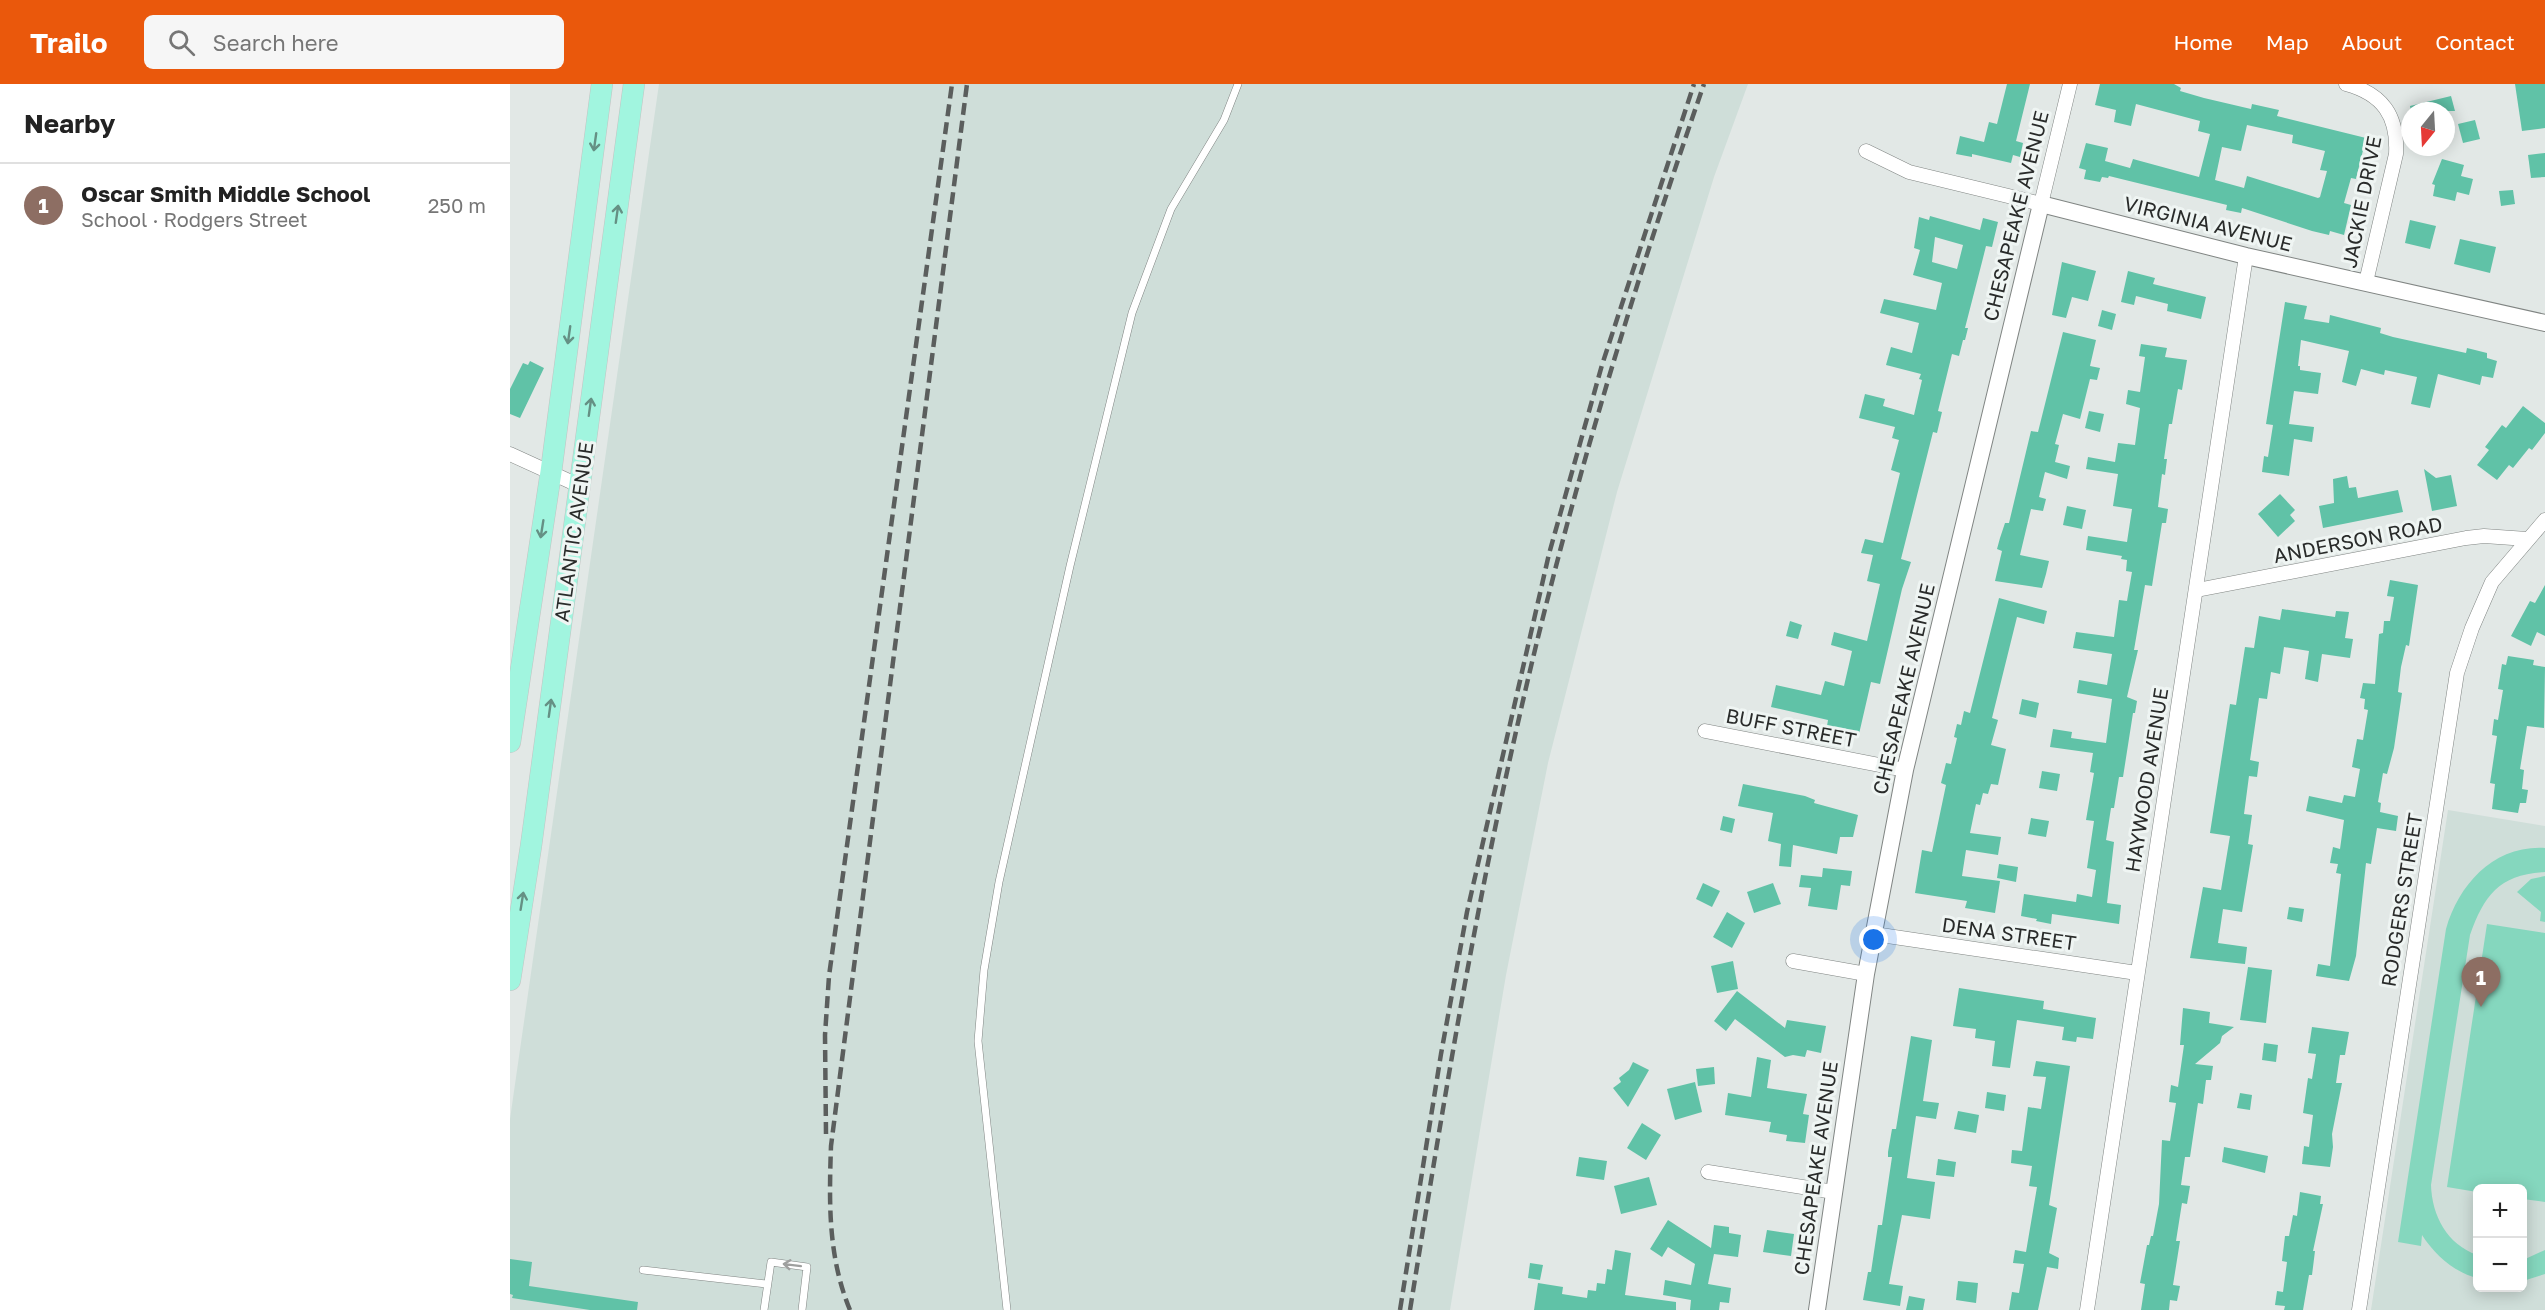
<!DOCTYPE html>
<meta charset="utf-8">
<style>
body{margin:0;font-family:"Golos Text",sans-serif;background:#f6f6f6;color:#222}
.controls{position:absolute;right:18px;bottom:18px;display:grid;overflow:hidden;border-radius:9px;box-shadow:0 3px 15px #0003}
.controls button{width:54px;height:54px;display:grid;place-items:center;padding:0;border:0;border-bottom:2px solid #e0e0e0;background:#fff;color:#222;font:30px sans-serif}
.compass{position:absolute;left:1891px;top:18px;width:54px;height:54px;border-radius:50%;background:#fff;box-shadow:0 3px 15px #0003;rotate:198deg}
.you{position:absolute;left:1364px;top:856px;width:21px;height:21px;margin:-15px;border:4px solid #fff;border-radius:50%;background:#1a73e8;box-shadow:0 0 0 9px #1a73e833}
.badge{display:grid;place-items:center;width:39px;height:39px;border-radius:50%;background:#ea580c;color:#fff;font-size:20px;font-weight:700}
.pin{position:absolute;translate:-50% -50px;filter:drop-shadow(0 2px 3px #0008)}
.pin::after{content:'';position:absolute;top:32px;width:21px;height:18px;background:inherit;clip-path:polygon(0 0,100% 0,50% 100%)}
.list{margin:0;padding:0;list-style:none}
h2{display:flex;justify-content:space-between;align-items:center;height:78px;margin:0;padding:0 24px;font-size:26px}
h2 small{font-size:20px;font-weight:400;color:#767676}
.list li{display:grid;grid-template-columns:39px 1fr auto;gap:18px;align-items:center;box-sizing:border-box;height:84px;padding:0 24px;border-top:2px solid #e0e0e0}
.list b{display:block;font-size:22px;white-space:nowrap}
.list p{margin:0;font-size:20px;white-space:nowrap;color:#767676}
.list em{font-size:20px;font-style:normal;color:#767676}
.icon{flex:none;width:33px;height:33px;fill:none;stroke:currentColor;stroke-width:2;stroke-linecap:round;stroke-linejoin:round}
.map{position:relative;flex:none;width:2035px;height:1226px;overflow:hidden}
header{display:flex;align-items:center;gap:36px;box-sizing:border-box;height:84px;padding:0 30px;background:#ea580c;color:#fff}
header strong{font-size:28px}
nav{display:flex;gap:33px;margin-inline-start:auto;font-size:21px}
.search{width:420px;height:54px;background:#f6f6f6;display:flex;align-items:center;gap:15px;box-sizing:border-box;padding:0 21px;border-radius:9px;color:#767676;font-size:22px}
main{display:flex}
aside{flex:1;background:#fff}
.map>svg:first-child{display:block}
.built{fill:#cfded9;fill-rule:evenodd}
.green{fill:#85d7be}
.building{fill:#60c2a7;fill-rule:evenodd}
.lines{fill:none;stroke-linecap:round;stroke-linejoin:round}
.service-casing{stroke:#808583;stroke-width:8}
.minor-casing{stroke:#808583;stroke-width:15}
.tertiary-casing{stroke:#808583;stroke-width:18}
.primary-casing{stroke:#c3c4c3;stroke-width:22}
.service{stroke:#fff;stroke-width:7}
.minor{stroke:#fff;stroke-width:14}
.tertiary{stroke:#fff;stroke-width:16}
.primary{stroke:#a1f5df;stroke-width:21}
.rail{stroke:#5b5e5d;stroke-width:4.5;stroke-dasharray:12 6;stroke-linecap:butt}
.oneway{stroke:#659084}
.oneway2{stroke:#9fa09f}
.labels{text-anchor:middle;stroke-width:6;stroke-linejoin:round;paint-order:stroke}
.street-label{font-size:20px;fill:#292b2a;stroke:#eff5f3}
</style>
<header>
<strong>Trailo</strong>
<div class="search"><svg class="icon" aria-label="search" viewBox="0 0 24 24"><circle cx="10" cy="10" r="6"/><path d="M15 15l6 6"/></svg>Search here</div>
<nav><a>Home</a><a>Map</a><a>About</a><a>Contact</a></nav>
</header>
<main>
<aside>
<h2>Nearby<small></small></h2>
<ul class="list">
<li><span class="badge" style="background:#8d6e63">1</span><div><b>Oscar Smith Middle School</b><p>School · Rodgers Street</p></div><em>250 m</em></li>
</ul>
</aside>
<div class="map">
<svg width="2035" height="1226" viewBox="0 0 2035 1226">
<rect width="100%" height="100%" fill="#e2e8e6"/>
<!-- built -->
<g class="built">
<polygon points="149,0 1238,0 1204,93 1107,408 1038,679 996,891 940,1226 0,1226 0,1035"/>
<path d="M1938 726 2035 742V1226H1861ZM1968 1104H2012V1204H1968Z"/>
</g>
<!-- green -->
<g class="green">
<path d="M2035 764V788C1990 790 1974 811 1960 851L1921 1101C1922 1132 1937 1160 1967 1171V1194C1944 1188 1925 1171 1912 1151L1911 1162 1888 1158 1936 845C1949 800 1984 761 2035 764Z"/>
<polygon points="2035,792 2035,838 2030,837 2031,828 2007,808 2021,795"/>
<polygon points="1977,840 2035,849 2035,1118 2013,1115 2012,1104 1968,1104 1967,1108 1937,1103"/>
<polygon points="2035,1166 2035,1190 2013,1197 2013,1176"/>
</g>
<!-- building -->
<g class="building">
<polygon points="1497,0 1520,0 1506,57 1513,59 1510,73 1503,71 1501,79 1462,70 1462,73 1446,70 1450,52 1474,58 1479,38 1487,40"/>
<path d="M1590 0H1664L1671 4 1670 7 1694 14 1741 25 1742 20 1769 26 1767 32 1856 54 1846 95 1841 94 1834 119 1841 121 1834 151 1820 147 1819 151 1802 147 1732 124 1731 129 1716 126 1717 121 1599 92 1598 94 1592 93 1590 98 1574 95 1576 86 1569 84 1576 59 1598 64 1595 77 1620 84 1623 75 1689 93 1700 50 1688 47 1690 37 1626 20 1621 42 1604 38 1606 26 1585 21ZM1737 41 1783 51 1782 59 1815 67 1810 86 1817 87 1810 113 1808 114 1737 92 1734 104 1705 96 1712 63 1731 67Z"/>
<polygon points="2005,0 2035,0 2035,44 2012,47"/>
<polygon points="1941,12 1945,27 1901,27 1900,22"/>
<polygon points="1965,36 1970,55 1953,59 1948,40"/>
<polygon points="2035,69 2035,93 2021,94 2018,71"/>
<polygon points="1932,75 1954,81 1951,92 1963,95 1959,111 1947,108 1945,117 1923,112 1925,101 1922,100"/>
<polygon points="2003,106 2005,120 1991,122 1989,107"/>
<path d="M1420 132 1470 146 1473 134 1488 138 1482 163 1476 162 1472 178 1455 244H1458L1455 256H1453L1449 272 1442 270 1428 327 1432 328 1427 349 1423 348 1391 475 1401 478 1392 505 1370 600 1361 598 1349 650 1317 642 1318 636 1261 623 1266 601 1311 611 1315 597 1334 602 1342 567 1321 561 1324 548 1357 557 1370 500 1357 497 1363 471 1351 469 1355 455 1373 459 1390 389 1381 386 1389 356 1382 354 1385 343 1349 334 1355 310 1375 315 1373 322 1404 331 1412 296 1409 295 1411 290 1376 281 1381 263 1402 269 1409 239 1370 229 1374 215 1426 226 1432 199 1403 191 1410 166 1404 164 1409 133 1419 136ZM1425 153 1453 161 1447 185 1422 178Z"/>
<polygon points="1900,136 1926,142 1920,165 1895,159"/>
<polygon points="1950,155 1986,163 1980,189 1944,180"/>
<polygon points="1552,178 1586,187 1578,217 1562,213 1556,234 1542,231"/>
<polygon points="1618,187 1645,194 1643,200 1696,213 1691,235 1657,227 1658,220 1626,212 1624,221 1611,218"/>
<polygon points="1775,218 1797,222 1794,235 1819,239 1820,231 1871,244 1870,249 1883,253 1956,269 1957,264 1977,269 1977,274 1987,277 1983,294 1972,292 1970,301 1928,290 1920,324 1901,320 1907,293 1875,286 1874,291 1851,285 1846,302 1832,298 1839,267 1791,256 1788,282 1790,282 1790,286 1811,289 1808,310 1784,307 1779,340 1804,343 1802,358 1784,355 1779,392 1752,388 1754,372 1758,373 1763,341 1756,340"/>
<polygon points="1592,226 1606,230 1602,246 1588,242"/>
<polygon points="1553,248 1586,256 1580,282 1590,284 1587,296 1580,295 1570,335 1553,330 1545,360 1549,361 1545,378 1560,382 1557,395 1535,388 1529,413 1536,415 1533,427 1521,425 1510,471 1539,477 1536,490 1532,504 1485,497 1492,467 1487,465 1490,454 1495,439 1499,439 1521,347 1528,348"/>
<polygon points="1631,260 1657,264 1655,273 1677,276 1672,306 1668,305 1662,340 1659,340 1654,375 1657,375 1655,391 1652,390 1648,423 1658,425 1656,439 1652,439 1642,502 1635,501 1624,566 1628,566 1617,613 1627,617 1625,629 1623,629 1613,693 1609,693 1604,724 1601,724 1596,756 1604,758 1597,819 1611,821 1609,840 1542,830 1541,840 1526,837 1527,835 1511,832 1514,810 1566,818 1567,810 1582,813 1586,786 1577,784 1584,737 1576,736 1584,689 1580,688 1583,669 1540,663 1543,645 1562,648 1561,654 1596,659 1602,615 1567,609 1569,596 1597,601 1602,570 1563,564 1566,548 1604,553 1609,516 1617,517 1622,488 1616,487 1617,476 1611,475 1612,472 1576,466 1578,452 1617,458 1622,425 1603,422 1608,390 1576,385 1578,373 1605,378 1608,359 1625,361 1630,324 1616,320 1618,306 1630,308 1635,273 1629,272"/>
<polygon points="20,277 34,284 10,334 0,330 0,305 13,279 18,281"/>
<polygon points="2013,322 2035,339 2035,349 2022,366 2019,364 2003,384 1999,381 1987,396 1967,381 1979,366 1975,363 1992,341 1996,344"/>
<polygon points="1579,327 1594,330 1590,348 1575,344"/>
<polygon points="1914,385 1926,394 1941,391 1947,422 1922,427"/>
<polygon points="1837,392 1839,404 1846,403 1848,414 1888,406 1893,428 1813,444 1809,422 1824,419 1823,395"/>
<polygon points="1770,410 1785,426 1780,431 1785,437 1768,453 1748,430"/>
<polygon points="1557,422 1576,426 1572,445 1553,441"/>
<polygon points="1880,496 1908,501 1899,562 1896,561 1891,583 1888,608 1892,609 1884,664 1877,690 1873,689 1868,718 1871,719 1870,728 1888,732 1886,747 1867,744 1861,780 1856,779 1846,872 1839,897 1806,892 1808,880 1820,882 1831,790 1826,789 1828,780 1820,779 1823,763 1830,765 1834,736 1796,727 1799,712 1832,719 1834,711 1845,713 1850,685 1842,683 1847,655 1853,656 1858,626 1854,625 1855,615 1850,614 1853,599 1865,600 1869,550 1873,549 1874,537 1880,537 1884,513 1877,512"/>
<polygon points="2035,501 2035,552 2027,548 2021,562 2001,552 2020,517 2025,519"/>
<polygon points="1489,514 1537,527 1534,540 1507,533 1482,634 1488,636 1481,661 1496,665 1488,701 1481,700 1478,710 1473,709 1470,721 1466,720 1460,749 1491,753 1488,771 1456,766 1452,792 1490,797 1485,829 1455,824 1457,817 1405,809 1412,766 1422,768 1436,701 1431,699 1436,679 1441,680 1447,654 1444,653 1447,640 1451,641 1454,627 1460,629"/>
<polygon points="1772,525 1825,533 1826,527 1839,528 1835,554 1843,555 1840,574 1812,570 1808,598 1795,595 1799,567 1774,563 1770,590 1761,588 1757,615 1749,614 1740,676 1749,678 1747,693 1739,692 1734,730 1742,731 1738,760 1743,761 1732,828 1713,825 1708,859 1737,863 1735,880 1680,874 1693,803 1711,806 1720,752 1700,749 1720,620 1726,621 1735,563 1744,564 1749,532 1770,536"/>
<polygon points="1280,537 1292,541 1288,555 1276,552"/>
<polygon points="1998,572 2024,576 2023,581 2035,583 2034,644 2017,642 2010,685 2014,686 2012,705 2018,706 2016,719 2010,719 2008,729 1982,725 1985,700 1980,699 1987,652 1982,651 1984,635 1988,636 1993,606 1988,605 1992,580 1996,581"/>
<polygon points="1512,615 1529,619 1526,634 1509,630"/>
<polygon points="1532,687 1550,690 1547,707 1529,704"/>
<polygon points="1233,700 1295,712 1305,716 1304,719 1348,731 1343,753 1330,753 1327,770 1283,761 1281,783 1269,782 1271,760 1258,757 1263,729 1228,722"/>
<polygon points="1213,732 1225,735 1222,749 1210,746"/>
<polygon points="1521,734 1539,737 1536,753 1518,750"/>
<polygon points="1489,780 1508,783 1506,798 1487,794"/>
<polygon points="1313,784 1342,787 1340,802 1331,801 1327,826 1298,822 1301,804 1289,803 1291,791 1312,793"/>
<polygon points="1193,799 1210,807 1202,823 1186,815"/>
<polygon points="1263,799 1271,820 1244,829 1237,808"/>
<polygon points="1779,823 1794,825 1792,838 1777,835"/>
<polygon points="1217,828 1235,839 1222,864 1203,853"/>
<polygon points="1223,877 1228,905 1207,909 1201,882"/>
<polygon points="1738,883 1762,886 1756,939 1730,936"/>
<polygon points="1449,904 1534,917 1533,925 1586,934 1583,955 1567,953 1566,958 1552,956 1554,943 1507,936 1500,984 1482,982 1485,957 1465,954 1466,945 1443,942"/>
<polygon points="1227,907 1275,944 1277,936 1316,942 1311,969 1297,966 1295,973 1283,971 1275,973 1225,935 1216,947 1204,937"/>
<polygon points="1673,924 1700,928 1699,939 1724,943 1712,952 1710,959 1685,980 1703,982 1701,996 1696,996 1693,1020 1688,1019 1680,1073 1675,1073 1671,1101 1680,1102 1677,1120 1672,1119 1666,1157 1670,1157 1663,1201 1670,1202 1667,1217 1660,1216 1659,1226 1631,1226 1635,1200 1630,1199 1633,1183 1637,1161 1639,1161 1641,1152 1643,1152 1649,1120 1652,1056 1660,1057 1666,1019 1659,1018 1661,1001 1668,1003 1674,961 1670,961"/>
<polygon points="1802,943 1839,948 1835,971 1830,971 1826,999 1832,999 1822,1050 1823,1063 1820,1083 1792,1080 1794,1062 1799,1063 1803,1031 1793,1029 1798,994 1802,995 1806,970 1798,969"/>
<polygon points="1401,952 1422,956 1413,1017 1429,1019 1426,1035 1406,1032 1397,1094 1425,1098 1420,1135 1392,1131 1379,1200 1393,1202 1390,1222 1353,1216 1358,1188 1361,1188 1368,1141 1372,1141 1382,1073 1378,1073 1378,1068 1382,1045 1386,1045"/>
<polygon points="1754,959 1768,961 1766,978 1752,976"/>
<polygon points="1247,973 1261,976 1257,1004 1297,1010 1293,1030 1299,1031 1295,1059 1276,1057 1277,1051 1259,1048 1261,1038 1215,1031 1218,1009 1241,1013"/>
<polygon points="1526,977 1560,982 1539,1121 1547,1124 1539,1169 1549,1174 1548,1185 1537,1183 1528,1226 1499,1226 1502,1208 1509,1209 1514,1180 1503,1179 1505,1166 1516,1168 1527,1103 1519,1102 1522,1082 1501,1079 1502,1066 1512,1067 1518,1023 1531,1025 1536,993 1523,992"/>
<polygon points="1123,978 1139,986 1118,1023 1103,1004 1111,998 1109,994 1119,986"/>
<polygon points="1204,983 1205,1000 1188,1002 1186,985"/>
<polygon points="1185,998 1192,1028 1165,1036 1157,1005"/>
<polygon points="1477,1008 1496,1011 1494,1027 1475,1024"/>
<polygon points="1730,1009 1742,1011 1740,1026 1727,1024"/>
<polygon points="1448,1027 1469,1031 1466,1049 1444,1045"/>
<polygon points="1132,1039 1151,1051 1136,1076 1117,1064"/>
<polygon points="1714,1063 1758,1072 1755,1089 1712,1078"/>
<polygon points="1069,1073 1097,1077 1094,1096 1066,1092"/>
<polygon points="1428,1075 1446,1078 1444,1093 1426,1091"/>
<polygon points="1139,1093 1147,1121 1111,1130 1104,1102"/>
<polygon points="1790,1108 1811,1112 1810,1120 1813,1120 1803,1167 1805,1167 1802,1191 1799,1191 1793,1226 1774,1226 1775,1222 1765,1221 1767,1207 1773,1208 1777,1178 1772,1177 1775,1152 1779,1152 1783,1131 1787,1132"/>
<polygon points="1158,1136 1201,1164 1204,1141 1219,1143 1219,1149 1231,1151 1228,1173 1204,1170 1198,1200 1221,1204 1219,1219 1210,1218 1209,1226 1180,1226 1181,1216 1153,1211 1155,1196 1181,1201 1185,1180 1158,1163 1152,1173 1140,1165"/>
<polygon points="1257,1146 1284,1150 1281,1172 1253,1168"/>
<polygon points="1105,1166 1121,1169 1115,1211 1166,1218 1166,1226 1024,1226 1028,1199 1053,1203 1052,1210 1077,1214 1078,1206 1086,1207 1087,1199 1095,1200 1097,1185 1102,1186"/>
<polygon points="0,1175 22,1178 19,1202 128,1218 127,1226 80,1226 2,1214 3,1211 0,1210"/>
<polygon points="1020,1179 1033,1181 1030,1196 1018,1194"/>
<polygon points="1448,1197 1468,1199 1466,1219 1446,1216"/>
<polygon points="1399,1212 1415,1215 1413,1226 1396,1226"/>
</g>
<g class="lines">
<!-- service casing -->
<g class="service-casing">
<g id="service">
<polyline points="133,1186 256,1200"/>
<polyline points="254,1226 261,1178 297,1183 292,1226"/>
<polyline points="497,1226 468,957 474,886 489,798 560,482 622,229 661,125 714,36 728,0"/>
</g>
</g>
<!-- minor casing -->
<g class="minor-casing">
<g id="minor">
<path d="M1836 0C1873 10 1888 32 1886 70L1856 198"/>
<polyline points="1356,67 1399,88 1531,120 1560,0"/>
<polyline points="0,370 70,402"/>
<polyline points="1687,506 1956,454 1974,452 2017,455"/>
<polyline points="1195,647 1395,686"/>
<polyline points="1364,850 1627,889"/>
<polyline points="1283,877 1356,890"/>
<polyline points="1198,1088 1324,1108"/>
<polyline points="1577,1226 1736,172"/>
<polyline points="1849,1226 1947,589 1962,544 1982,498 2035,436"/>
</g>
</g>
<!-- tertiary casing -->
<g class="tertiary-casing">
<polyline id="tertiary" points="1307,1226 1356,890 1395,686 1531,120 1736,172 2035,239"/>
</g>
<!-- primary casing -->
<g class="primary-casing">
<g id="primary">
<polyline points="0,658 41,388 92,0"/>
<polyline points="0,896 21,762 124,0"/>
</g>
</g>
<!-- service -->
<use href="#service" class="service"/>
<!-- minor -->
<use href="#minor" class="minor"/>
<!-- tertiary -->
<use href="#tertiary" class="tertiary"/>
<!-- primary -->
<use href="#primary" class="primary"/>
<!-- rail -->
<g class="rail">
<polyline points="316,1050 315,951 319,892 442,0"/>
<path d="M340 1226C318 1173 319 1119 321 1062L457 0"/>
<polyline points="890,1226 931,970 957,828 1039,470 1092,281 1184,0"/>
<path d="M900 1226C931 1034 962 842 1005 652 1054 431 1120 213 1194 0"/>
</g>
</g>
<!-- one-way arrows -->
<defs><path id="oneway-shaft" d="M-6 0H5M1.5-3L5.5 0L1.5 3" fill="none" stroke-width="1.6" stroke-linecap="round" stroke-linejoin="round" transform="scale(1.5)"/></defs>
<g class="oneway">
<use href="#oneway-shaft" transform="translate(85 58) rotate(98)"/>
<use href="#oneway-shaft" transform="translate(107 130) rotate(-82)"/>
<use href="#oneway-shaft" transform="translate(59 251) rotate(98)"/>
<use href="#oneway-shaft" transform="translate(80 323) rotate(-82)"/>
<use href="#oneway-shaft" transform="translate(32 445) rotate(99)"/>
<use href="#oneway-shaft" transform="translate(40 624) rotate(-82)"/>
<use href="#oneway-shaft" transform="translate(12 817) rotate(-81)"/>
</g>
<use class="oneway2" href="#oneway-shaft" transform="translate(282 1181) rotate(-173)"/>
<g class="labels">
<!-- street labels -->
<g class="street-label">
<text transform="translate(1852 118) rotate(-79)" y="7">JACKIE DRIVE</text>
<text transform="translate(1506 132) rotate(-76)" y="7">CHESAPEAKE AVENUE</text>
<text transform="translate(1698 140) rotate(14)" y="7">VIRGINIA AVENUE</text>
<text transform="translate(64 448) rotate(-82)" y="7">ATLANTIC AVENUE</text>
<text transform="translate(1848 456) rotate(-11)" y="7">ANDERSON ROAD</text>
<text transform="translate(1394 605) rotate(-77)" y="7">CHESAPEAKE AVENUE</text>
<text transform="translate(1281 644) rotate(11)" y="7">BUFF STREET</text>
<text transform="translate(1637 696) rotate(-81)" y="7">HAYWOOD AVENUE</text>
<text transform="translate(1892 816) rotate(-81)" y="7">RODGERS STREET</text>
<text transform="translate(1499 850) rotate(8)" y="7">DENA STREET</text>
<text transform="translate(1306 1084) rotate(-82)" y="7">CHESAPEAKE AVENUE</text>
</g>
</g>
</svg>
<div class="controls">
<button>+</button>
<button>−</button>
</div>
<svg class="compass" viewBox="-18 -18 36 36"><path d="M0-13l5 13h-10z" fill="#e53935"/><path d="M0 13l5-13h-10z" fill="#767676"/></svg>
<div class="you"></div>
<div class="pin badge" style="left:1971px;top:923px;background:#8d6e63">1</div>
</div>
</main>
